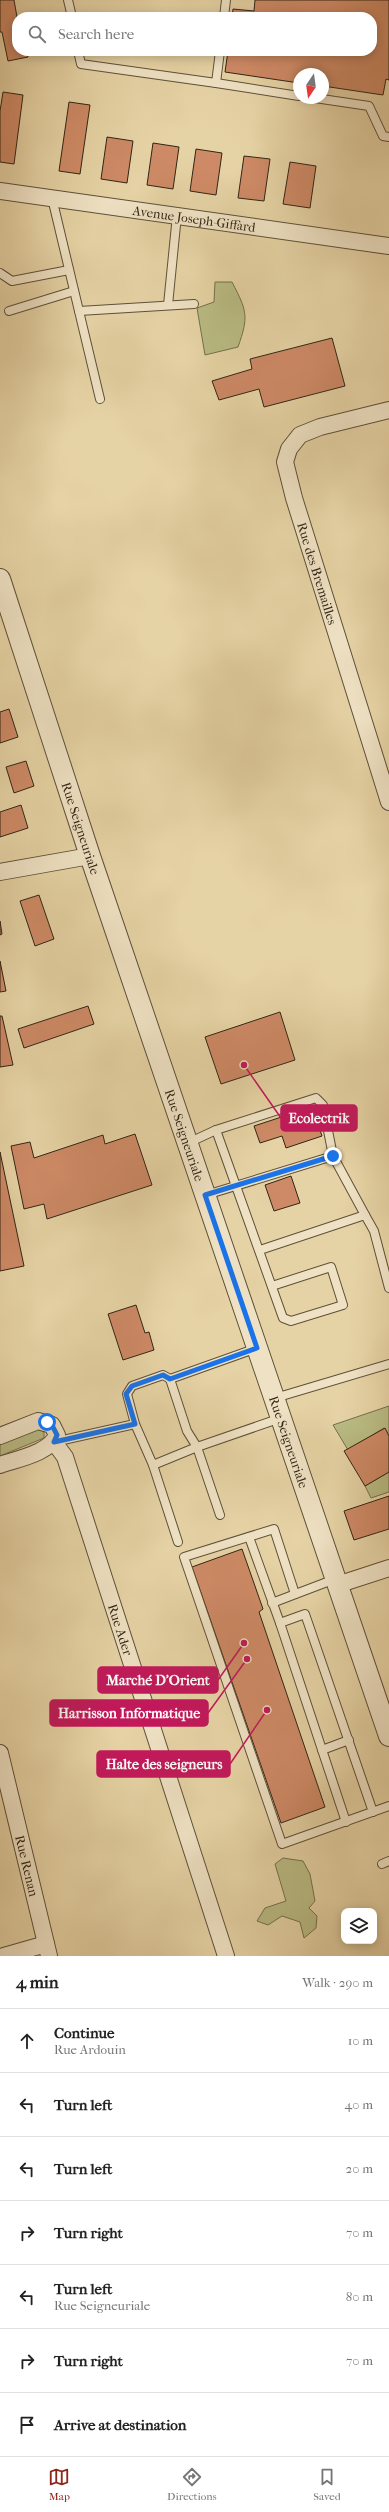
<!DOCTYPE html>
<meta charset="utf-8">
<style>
body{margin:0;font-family:"IM FELL French Canon",serif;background:#f6f6f6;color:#222}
.controls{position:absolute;right:12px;bottom:12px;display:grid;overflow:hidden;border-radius:8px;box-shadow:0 2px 10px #0003}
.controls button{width:36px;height:36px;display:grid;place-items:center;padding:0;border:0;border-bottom:1px solid #e0e0e0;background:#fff;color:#222;font:20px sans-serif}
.compass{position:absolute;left:293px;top:68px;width:36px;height:36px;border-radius:50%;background:#fff;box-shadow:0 2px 10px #0003;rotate:193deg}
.stop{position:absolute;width:12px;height:12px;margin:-9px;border:3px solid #1a73e8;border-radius:50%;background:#fff}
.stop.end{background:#1a73e8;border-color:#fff;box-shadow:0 1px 4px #0008}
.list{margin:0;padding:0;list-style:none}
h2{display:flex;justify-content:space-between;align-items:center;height:52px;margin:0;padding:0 16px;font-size:17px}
h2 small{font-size:13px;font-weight:400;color:#767676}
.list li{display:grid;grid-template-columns:26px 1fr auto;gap:12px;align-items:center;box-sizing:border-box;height:64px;padding:0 16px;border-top:1px solid #e0e0e0}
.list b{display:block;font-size:15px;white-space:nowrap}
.list p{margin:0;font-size:13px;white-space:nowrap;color:#767676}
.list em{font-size:13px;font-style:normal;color:#767676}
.icon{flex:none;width:22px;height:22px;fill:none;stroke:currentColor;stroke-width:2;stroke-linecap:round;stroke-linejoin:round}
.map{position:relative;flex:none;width:389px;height:1956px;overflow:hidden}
.search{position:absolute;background:#fff;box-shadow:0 2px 10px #0003;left:12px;right:12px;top:12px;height:44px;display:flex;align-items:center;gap:10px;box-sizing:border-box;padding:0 14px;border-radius:16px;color:#767676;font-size:15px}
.sheet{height:500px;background:#fff}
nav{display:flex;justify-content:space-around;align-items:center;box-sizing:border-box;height:56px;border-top:1px solid #e0e0e0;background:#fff;font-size:11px;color:#767676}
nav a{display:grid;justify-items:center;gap:2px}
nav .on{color:#8f2418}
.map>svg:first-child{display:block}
.green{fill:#b9bb83;stroke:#74704c}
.building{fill:#ce8a66;stroke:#302515}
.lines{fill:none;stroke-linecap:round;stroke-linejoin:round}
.service-casing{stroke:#5e5039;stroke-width:10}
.minor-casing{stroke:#5e5039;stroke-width:18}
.tertiary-casing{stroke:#5e5039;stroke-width:22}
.service{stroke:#efe2c4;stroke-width:8}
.minor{stroke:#efe2c4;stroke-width:16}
.tertiary{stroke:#efe2c4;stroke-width:20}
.route{stroke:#1a73e8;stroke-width:5}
.labels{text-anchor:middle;stroke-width:4;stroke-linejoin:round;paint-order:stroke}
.street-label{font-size:13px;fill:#302515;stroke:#efe2c4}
.leader{fill:none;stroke:#c2185b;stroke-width:1.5}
.callout-dot{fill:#c2185b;stroke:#efe2c4;stroke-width:1.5}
.callout{fill:#c2185b;stroke:#c2185b;stroke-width:1.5}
.callout-label{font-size:14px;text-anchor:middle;font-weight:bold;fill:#fff}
</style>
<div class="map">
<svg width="389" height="1956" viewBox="0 0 389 1956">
<rect width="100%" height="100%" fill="#e6d3a5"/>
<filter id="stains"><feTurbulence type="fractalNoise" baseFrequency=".005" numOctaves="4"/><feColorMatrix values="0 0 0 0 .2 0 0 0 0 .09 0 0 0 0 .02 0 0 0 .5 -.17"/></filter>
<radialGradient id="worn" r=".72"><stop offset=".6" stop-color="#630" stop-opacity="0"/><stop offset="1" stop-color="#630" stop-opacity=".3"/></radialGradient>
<!-- green -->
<g class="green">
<path d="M215 282H232C247 311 249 316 238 347L205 355 197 308 214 302Z"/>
<polygon points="389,1406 389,1436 384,1428 348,1450 333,1425"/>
<polygon points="38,1428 44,1432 44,1438 0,1456 0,1443"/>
<polygon points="389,1472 389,1492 371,1498 365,1486"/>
<polygon points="283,1858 303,1861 310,1874 315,1901 309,1908 317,1916 316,1928 304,1938 300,1922 282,1916 268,1925 257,1921 265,1908 286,1901 275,1864"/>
</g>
<!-- building -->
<g class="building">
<polygon points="0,0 14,0 17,17 17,51 27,51 28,57 8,61 2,32 0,32"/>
<polygon points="255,0 389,0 389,80 386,79 383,95 323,86 323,74 299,74 299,83 225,72 228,51 372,51 372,17 232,17 233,9 254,11"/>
<polygon points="3,92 23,95 14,164 0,162 0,111"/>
<polygon points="69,102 90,105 80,174 59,171"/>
<polygon points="107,137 133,141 127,183 101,179"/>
<polygon points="153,143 179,147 173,189 147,185"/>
<polygon points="196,149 222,153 216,195 190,191"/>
<polygon points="244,156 270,159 264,201 238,198"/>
<polygon points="290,162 316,166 310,208 283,204"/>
<polygon points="332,338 345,386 264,407 259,389 219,400 212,381 252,369 250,359"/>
<polygon points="9,709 18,737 0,743 0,712"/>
<polygon points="26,761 34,786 14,793 6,767"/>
<polygon points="21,805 28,828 0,837 0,812"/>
<polygon points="39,895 54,939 35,946 20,901"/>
<polygon points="0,921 2,934 0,935"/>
<polygon points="0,961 6,991 0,992"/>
<polygon points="88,1006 94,1024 24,1048 18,1029"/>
<polygon points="280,1012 295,1060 221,1084 205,1037"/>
<polygon points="0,1016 2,1016 13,1065 0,1067"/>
<polygon points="312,1107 322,1136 286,1148 282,1136 260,1143 254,1126"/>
<polygon points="135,1134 152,1185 47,1219 44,1204 24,1209 11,1146 30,1142 34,1158 103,1135 105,1144"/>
<polygon points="0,1152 24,1266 0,1271"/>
<polygon points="291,1176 300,1203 274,1211 265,1185"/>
<polygon points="136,1305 145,1333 149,1332 154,1350 123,1360 108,1314"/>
<polygon points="385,1428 389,1436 389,1472 365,1486 344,1451"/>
<polygon points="389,1496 389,1529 354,1540 344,1511"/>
<polygon points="242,1549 263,1609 259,1612 325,1807 281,1823 192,1567"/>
</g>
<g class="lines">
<!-- service casing -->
<g class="service-casing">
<g id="service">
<polyline points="68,0 72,17"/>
<polyline points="224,17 226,0"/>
<polyline points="78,51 81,64 216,83 220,51"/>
<polyline points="216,83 299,96"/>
<polyline points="315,98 369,106 383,136 389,137"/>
<polyline points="52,198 100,399"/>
<polyline points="0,273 12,281 69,270"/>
<polyline points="168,305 177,215"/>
<polyline points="9,311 74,291"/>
<polyline points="79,311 194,304"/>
<polyline points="216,1130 283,1318 291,1321 343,1305 331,1267 272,1286"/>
<polyline points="188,1143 216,1130 316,1098 323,1105 333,1156 206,1195"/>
<polyline points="365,1215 374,1231 389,1288"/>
<polyline points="260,1250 365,1215 333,1156"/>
<polyline points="257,1348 170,1379 187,1431 197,1447 281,1418"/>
<polyline points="275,1398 389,1364"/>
<polyline points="135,1424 127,1394 132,1386 163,1375 170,1379"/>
<polyline points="54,1442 135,1424 153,1465 197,1447 220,1515"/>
<polyline points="153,1465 178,1542"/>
<polyline points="249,1537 280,1623"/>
<polyline points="295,1594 274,1529 184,1557 282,1844 389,1806"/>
<polyline points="272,1603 335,1579"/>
<polyline points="322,1750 349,1740"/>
<polyline points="346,1822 280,1623 305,1614 373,1812"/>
<polyline points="382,1864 389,1861"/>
</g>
</g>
<!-- minor casing -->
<g class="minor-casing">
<g id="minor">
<path id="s1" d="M0 191 389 246"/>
<path id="s2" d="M389 410 320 427 300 435 289 449 285 462 294 498 389 802"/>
<polyline points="0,872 90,856"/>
<path d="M0 1436 38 1421 52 1425 57 1435C50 1453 17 1459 0 1465"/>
<path id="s3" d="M54 1442 65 1457 226 1956"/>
<polyline points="337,1585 389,1568"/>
<path id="s4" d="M0 1753 49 1956"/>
<polyline points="4,1956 46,1944"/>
</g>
</g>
<!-- tertiary casing -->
<g class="tertiary-casing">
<g id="tertiary">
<path id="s5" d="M0 579 90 856 389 1736"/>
</g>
</g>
<!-- service -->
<use href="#service" class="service"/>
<!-- minor -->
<use href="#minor" class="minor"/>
<!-- tertiary -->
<use href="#tertiary" class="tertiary"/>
</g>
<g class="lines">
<!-- route -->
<polyline class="route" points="47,1422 52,1425 57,1435 54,1442 135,1424 126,1394 132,1386 163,1375 170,1379 257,1348 205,1195 333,1156"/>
</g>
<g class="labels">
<!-- street labels -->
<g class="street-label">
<text dy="5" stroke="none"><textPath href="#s1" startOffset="196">Avenue Joseph-Giffard</textPath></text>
<text dy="5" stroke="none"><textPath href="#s2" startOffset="240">Rue des Bremailles</textPath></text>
<text dy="5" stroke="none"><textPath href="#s5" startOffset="262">Rue Seigneuriale</textPath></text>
<text dy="5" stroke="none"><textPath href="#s5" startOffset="586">Rue Seigneuriale</textPath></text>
<text dy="5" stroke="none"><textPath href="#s5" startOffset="910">Rue Seigneuriale</textPath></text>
<text dy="5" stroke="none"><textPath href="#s3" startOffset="200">Rue Ader</textPath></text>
<text dy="5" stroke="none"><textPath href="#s4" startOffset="116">Rue Renan</textPath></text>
</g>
</g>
<!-- callouts -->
<path class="leader" d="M244 1065L281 1118M244 1643L218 1680M247 1659L208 1713M267 1710L230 1764"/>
<g class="callout-dot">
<circle cx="244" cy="1065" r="4"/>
<circle cx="244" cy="1643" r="4"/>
<circle cx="247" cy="1659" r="4"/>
<circle cx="267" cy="1710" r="4"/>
</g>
<g class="callout">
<rect x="281" y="1105" width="76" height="26" rx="4"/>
<rect x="98" y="1667" width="120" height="26" rx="4"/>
<rect x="50" y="1700" width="158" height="26" rx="4"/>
<rect x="97" y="1751" width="133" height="26" rx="4"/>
</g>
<g class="callout-label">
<text x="319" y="1123">Ecolectrik</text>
<text x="158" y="1685">Marché D'Orient</text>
<text x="129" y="1718">Harrisson Informatique</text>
<text x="164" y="1769">Halte des seigneurs</text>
</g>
<rect width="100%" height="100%" filter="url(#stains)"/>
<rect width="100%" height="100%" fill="url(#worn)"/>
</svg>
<div class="controls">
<button><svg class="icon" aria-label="layers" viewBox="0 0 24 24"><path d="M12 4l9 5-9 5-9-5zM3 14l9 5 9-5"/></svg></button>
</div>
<svg class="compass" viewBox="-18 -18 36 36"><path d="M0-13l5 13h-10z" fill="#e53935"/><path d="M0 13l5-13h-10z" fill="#767676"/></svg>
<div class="stop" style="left:47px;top:1422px"></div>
<div class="stop end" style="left:333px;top:1156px"></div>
<div class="search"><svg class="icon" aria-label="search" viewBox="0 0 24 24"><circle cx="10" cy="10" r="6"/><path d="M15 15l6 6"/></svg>Search here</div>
</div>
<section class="sheet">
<h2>4 min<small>Walk · 290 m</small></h2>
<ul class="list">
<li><svg class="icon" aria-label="ahead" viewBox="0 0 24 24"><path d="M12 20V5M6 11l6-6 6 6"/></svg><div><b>Continue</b><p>Rue Ardouin</p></div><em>10 m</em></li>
<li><svg class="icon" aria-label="left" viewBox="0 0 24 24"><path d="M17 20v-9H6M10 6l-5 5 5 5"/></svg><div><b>Turn left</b></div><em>40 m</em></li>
<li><svg class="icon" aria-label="left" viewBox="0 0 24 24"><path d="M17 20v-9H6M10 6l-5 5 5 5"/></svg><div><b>Turn left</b></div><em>20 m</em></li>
<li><svg class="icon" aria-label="right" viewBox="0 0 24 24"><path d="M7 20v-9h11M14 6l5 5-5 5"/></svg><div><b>Turn right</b></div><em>70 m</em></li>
<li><svg class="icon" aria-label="left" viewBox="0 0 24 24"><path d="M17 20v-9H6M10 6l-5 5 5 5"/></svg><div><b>Turn left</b><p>Rue Seigneuriale</p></div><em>80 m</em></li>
<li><svg class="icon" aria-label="right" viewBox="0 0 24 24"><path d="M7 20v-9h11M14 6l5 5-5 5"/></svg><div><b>Turn right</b></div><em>70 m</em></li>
<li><svg class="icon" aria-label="arrive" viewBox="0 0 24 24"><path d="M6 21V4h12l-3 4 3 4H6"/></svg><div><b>Arrive at destination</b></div></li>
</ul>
</section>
<nav>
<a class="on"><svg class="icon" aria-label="map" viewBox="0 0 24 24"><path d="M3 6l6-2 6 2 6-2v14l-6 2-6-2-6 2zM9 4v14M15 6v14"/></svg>Map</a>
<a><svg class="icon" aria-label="directions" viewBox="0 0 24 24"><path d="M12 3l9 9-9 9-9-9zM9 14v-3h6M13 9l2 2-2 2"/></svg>Directions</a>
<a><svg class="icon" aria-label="saved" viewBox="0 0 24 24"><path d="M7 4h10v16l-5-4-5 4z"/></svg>Saved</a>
</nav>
